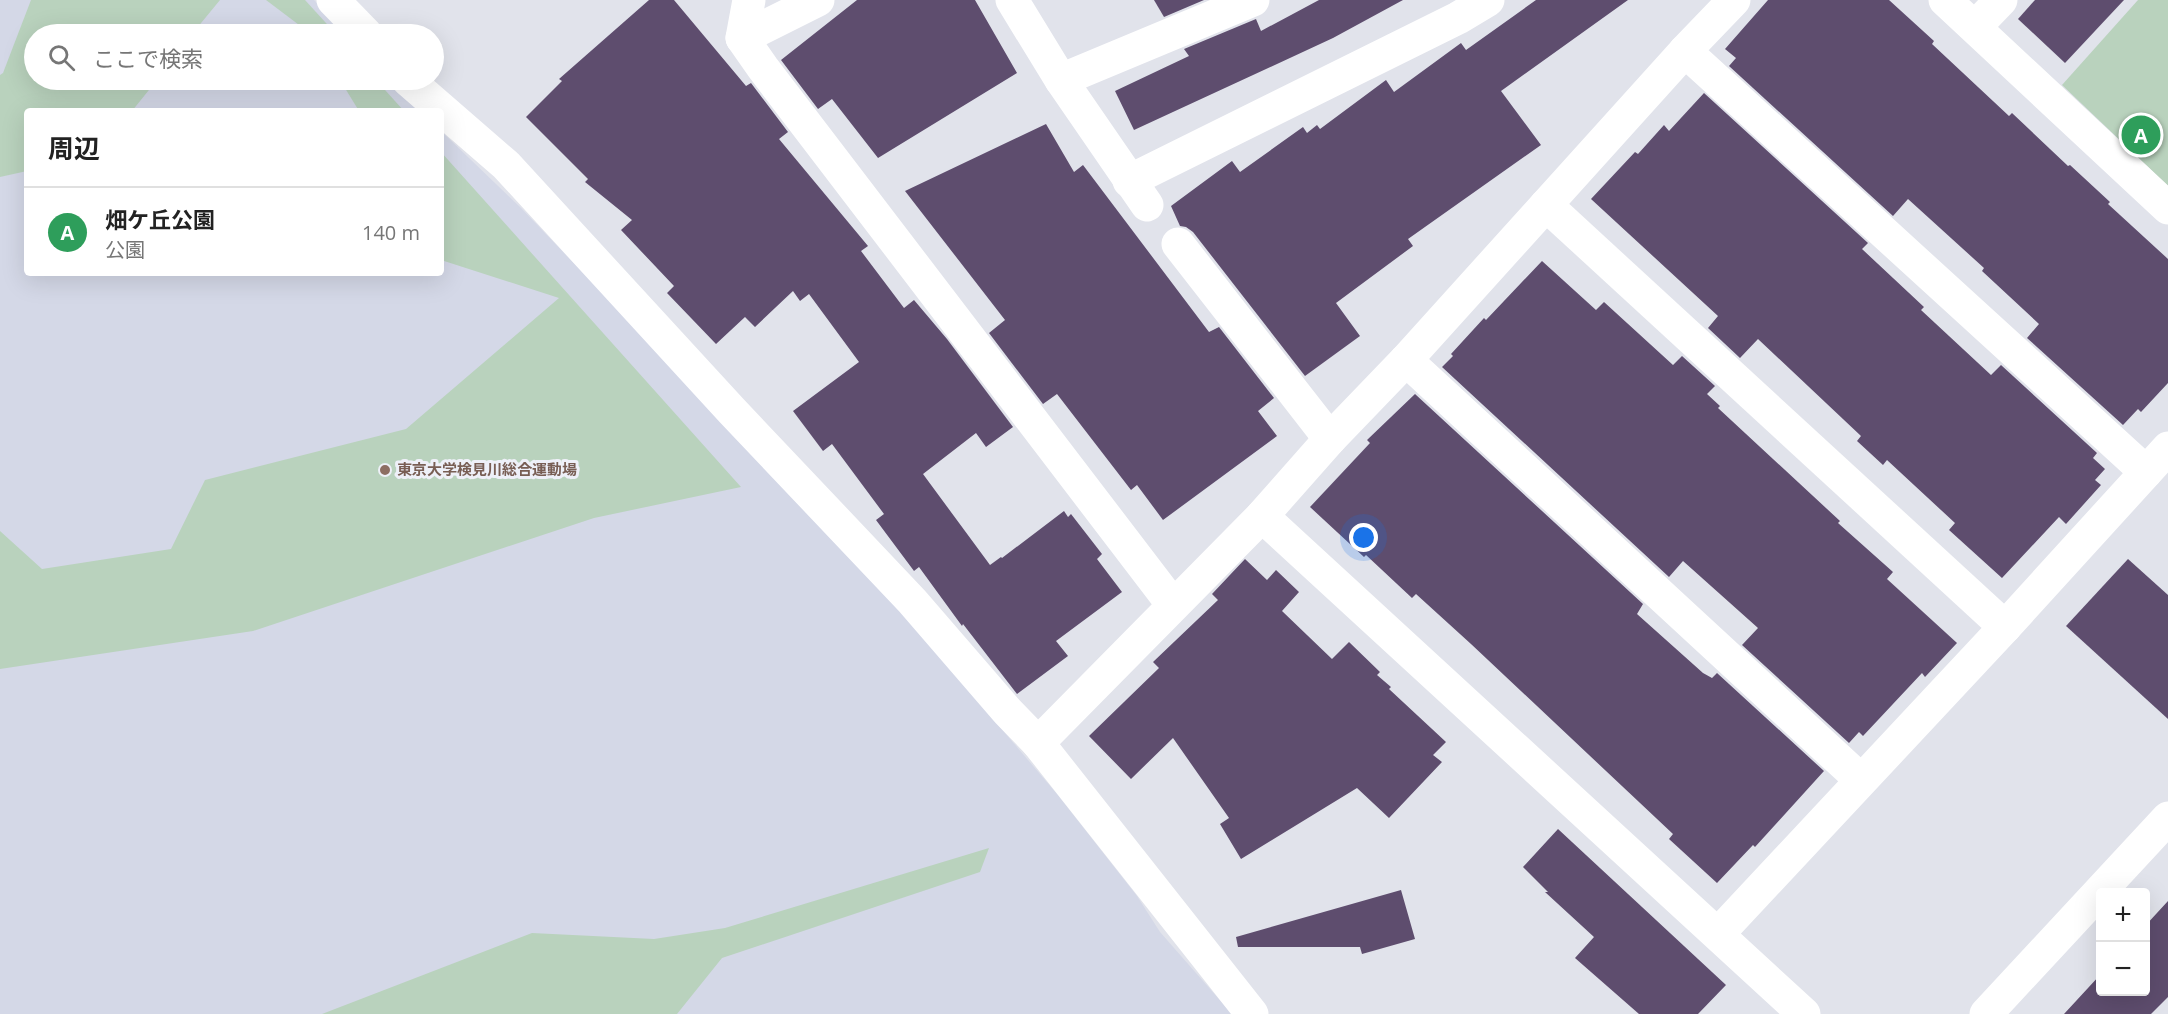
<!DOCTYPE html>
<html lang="ja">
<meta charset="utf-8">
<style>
body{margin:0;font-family:"Open Sans","Noto Sans JP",sans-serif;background:#f6f6f6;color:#222}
.controls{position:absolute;right:18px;bottom:18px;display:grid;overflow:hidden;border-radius:6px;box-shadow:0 6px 24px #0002}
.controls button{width:54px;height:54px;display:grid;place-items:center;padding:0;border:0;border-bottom:2px solid #e0e0e0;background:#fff;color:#222;font:30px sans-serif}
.you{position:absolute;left:1364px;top:538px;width:21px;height:21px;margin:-15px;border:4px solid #fff;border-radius:50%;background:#1a73e8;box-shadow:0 0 0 9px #1a73e833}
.badge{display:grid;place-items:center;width:39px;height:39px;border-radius:50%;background:#db2777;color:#fff;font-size:20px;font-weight:700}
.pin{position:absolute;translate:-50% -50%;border:3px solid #fff;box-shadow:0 2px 6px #0006}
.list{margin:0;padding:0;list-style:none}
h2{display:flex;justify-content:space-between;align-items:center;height:78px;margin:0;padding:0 24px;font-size:26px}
h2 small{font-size:20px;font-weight:400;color:#767676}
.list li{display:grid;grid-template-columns:39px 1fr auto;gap:18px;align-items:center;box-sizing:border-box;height:90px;padding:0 24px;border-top:2px solid #e0e0e0}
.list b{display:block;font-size:22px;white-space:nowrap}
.list p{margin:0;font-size:20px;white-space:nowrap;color:#767676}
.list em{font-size:20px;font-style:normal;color:#767676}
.icon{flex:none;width:33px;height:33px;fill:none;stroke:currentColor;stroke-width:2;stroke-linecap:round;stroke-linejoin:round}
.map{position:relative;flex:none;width:2168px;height:1014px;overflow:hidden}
.search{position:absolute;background:#fff;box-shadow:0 6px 24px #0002;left:24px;top:24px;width:420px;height:66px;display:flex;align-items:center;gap:15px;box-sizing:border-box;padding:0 21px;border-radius:33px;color:#767676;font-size:22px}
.panel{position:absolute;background:#fff;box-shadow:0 6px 24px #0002;left:24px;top:108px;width:420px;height:168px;border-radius:6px}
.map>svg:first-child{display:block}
.built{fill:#d4d8e7}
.green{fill:#b9d2bd}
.building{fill:#5e4d6e}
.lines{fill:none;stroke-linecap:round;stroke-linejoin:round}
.street{stroke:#fff;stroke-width:33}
.secondary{stroke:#fff;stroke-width:33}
.education-dot{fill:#8d6e63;stroke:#eef0f8;stroke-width:2}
.labels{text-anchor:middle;stroke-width:6;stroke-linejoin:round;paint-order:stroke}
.education-label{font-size:15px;font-weight:bold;fill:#785e54;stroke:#eef0f8;text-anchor:start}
</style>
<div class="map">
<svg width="2168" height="1014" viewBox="0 0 2168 1014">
<rect width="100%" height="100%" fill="#e1e3eb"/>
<!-- built -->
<polygon class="built" points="0,0 314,0 346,34 34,34 34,80 388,80 420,111 27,111 27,273 441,273 441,131 521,208 725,421 901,611 1057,794 1137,896 1160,932 1232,1014 0,1014"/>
<!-- green -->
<g class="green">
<polygon points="31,0 220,0 192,34 34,34 34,80 157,80 132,111 27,111 27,171 0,177 0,75 3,73"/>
<polygon points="266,0 305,0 336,34 311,34"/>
<polygon points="2138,0 2168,0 2168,186 2062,85"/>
<polygon points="340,80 376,80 404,111 359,111"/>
<polygon points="441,152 741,487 594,518 253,631 0,669 0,531 42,569 171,549 205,480 406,429 559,298 441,260"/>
<polygon points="989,848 980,872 722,958 677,1014 322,1014 532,933 654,939 725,928"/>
</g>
<!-- building -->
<g class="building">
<polygon points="649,0 674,0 746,86 751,83 788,132 779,139 868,246 861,251 904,308 914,300 947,339 1013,427 986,447 976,433 923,474 990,565 1001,557 1002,558 1064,511 1068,517 1071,514 1102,554 1097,559 1122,592 1056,641 1068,656 1017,694 963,624 962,626 919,567 914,571 876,520 884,514 832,444 823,451 793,411 859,362 809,294 800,301 793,291 755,327 745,317 716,344 667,293 674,286 621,230 632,220 585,182 588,179 526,117 562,81 559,79"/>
<polygon points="857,0 975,0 1017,73 878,158 832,99 818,109 781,60"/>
<polygon points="1154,0 1204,0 1164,17"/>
<polygon points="1319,0 1403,0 1333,38 1134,130 1115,91 1189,56 1184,49 1256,19 1261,31"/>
<polygon points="1536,0 1628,0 1501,91 1541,145 1408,239 1413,246 1336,303 1360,336 1305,376 1193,232 1186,227 1180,226 1171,206 1232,161 1240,172 1303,127 1307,133 1317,125 1320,129 1386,80 1394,92 1461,43 1466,50"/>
<polygon points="1768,0 1889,0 1934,41 1932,44 2009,116 2012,113 2068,166 2070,165 2110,202 2108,204 2168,259 2168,383 2141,412 2138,409 2123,425 2027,338 2039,324 1982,271 1984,268 1908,199 1893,216 1729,66 1736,58 1725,49"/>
<polygon points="2035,0 2124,0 2065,63 2018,19"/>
<polygon points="1704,93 1868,243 1862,249 1924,307 1921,310 1991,375 2001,365 2097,453 2093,458 2105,469 2095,480 2101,485 2066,524 2059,517 2002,578 1949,530 1955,523 1887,460 1883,465 1857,441 1861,436 1758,339 1740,358 1708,328 1718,316 1591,199 1635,152 1638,154 1664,125 1669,131"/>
<polygon points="1046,124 1074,172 1083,165 1209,332 1219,327 1274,398 1258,411 1277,436 1163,520 1137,485 1131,490 1057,394 1043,404 989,333 1005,320 905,191"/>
<polygon points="1542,261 1596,310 1604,302 1673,365 1682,356 1715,386 1707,394 1720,406 1718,408 1840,521 1838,523 1893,572 1887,579 1957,643 1925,677 1922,673 1863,736 1859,732 1849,743 1742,645 1758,628 1683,561 1669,577 1442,367 1453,356 1451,354 1484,318 1486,320"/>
<polygon points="1415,394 1643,604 1637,614 1703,673 1712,678 1717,673 1824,771 1755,847 1753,845 1717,883 1669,839 1673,834 1471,644 1416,594 1412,598 1366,555 1364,557 1310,507 1370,443 1367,440"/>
<polygon points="1245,559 1267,580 1276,570 1299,592 1282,611 1332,659 1349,642 1380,672 1377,675 1391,687 1389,689 1446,742 1433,755 1442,762 1389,818 1357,788 1241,859 1220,824 1229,818 1173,738 1131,779 1089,736 1159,668 1153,662 1218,600 1212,594"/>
<polygon points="2128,559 2168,595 2168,719 2066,626"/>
<polygon points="1558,829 1726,985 1698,1014 1639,1014 1575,958 1594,937 1545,892 1548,892 1523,867"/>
<polygon points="1401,890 1415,939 1362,954 1360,947 1238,947 1236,937"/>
<polygon points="2168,901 2168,997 2151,1014 2064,1014 2100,975 2100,992 2145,992 2145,926"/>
</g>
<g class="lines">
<!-- street -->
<g class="street">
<polyline points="333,0 366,34"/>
<polyline points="749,0 742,38 763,68 1173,605"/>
<polyline points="1012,0 1061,80 1147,205"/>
<polyline points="1945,0 2168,208"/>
<polyline points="1975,27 2001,0"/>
<polyline points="742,38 818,0"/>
<polyline points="1685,51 2146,472"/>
<polyline points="408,80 506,165 732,411 912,601 1007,711 1038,743 1252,1014"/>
<polyline points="1061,80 1253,0"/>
<polyline points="1129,181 1458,18 1488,0"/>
<polyline points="1546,205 2005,627"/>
<polyline points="1178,244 1330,439"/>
<polyline points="1406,360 1861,780"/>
<polyline points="1262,516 1804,1014"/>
<polyline points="1038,743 1262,516 1330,439 1406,360 1685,51 1734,0"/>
<polyline points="1718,934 2005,627 2168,448"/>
</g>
<!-- secondary -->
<polyline class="secondary" points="1986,1014 2168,818"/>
</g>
<!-- markers -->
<circle class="education-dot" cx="385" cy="470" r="6"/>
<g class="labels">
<!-- education labels -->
<g class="education-label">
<text x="397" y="475">東京大学検見川総合運動場</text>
</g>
</g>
</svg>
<div class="controls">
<button>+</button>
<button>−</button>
</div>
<div class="you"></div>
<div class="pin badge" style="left:2141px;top:135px;background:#2e9e5b">A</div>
<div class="search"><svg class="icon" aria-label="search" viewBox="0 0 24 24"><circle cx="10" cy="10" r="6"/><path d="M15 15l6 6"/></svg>ここで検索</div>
<section class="panel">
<h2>周辺<small></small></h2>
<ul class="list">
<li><span class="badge" style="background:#2e9e5b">A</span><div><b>畑ケ丘公園</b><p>公園</p></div><em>140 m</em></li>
</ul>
</section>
</div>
